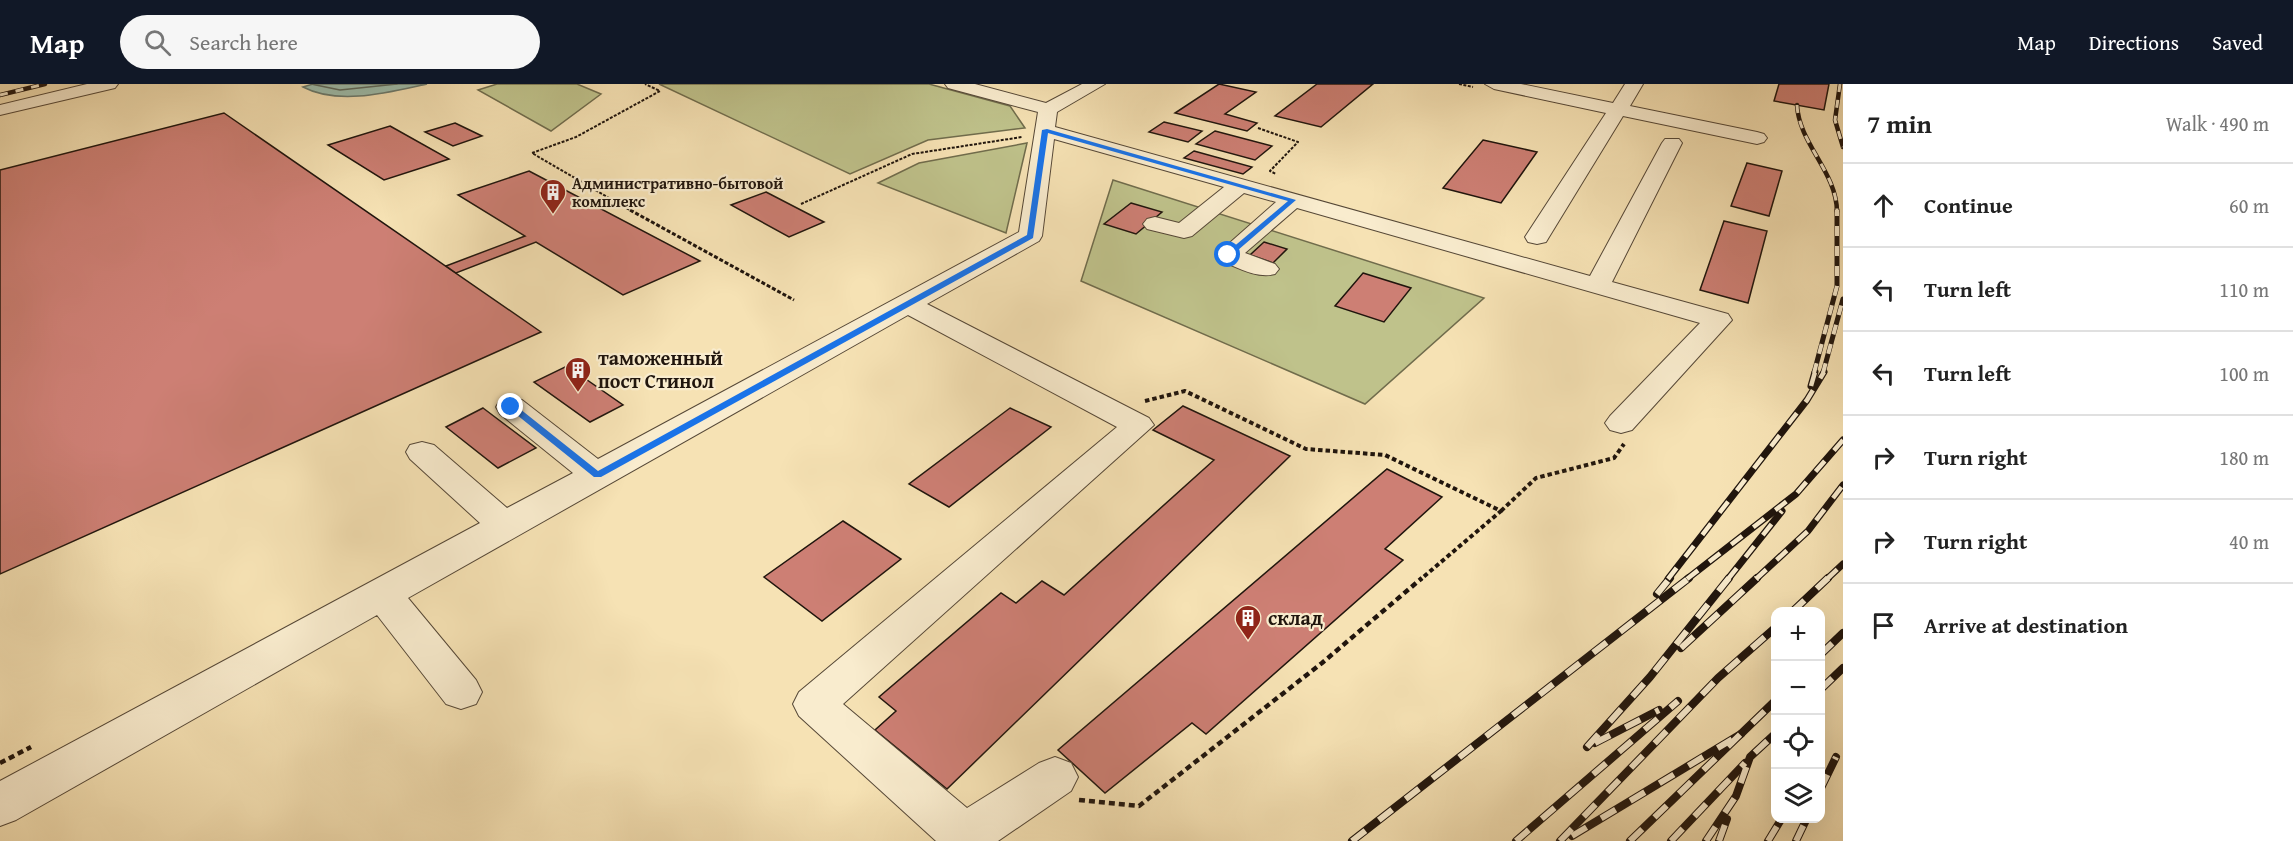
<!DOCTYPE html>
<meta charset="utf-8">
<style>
body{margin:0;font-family:"Gentium Book Plus",serif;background:#f6f6f6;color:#222}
.controls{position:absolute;right:18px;bottom:18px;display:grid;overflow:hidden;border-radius:12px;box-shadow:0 6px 24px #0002}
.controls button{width:54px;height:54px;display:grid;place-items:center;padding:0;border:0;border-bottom:2px solid #e0e0e0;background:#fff;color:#222;font:30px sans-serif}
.stop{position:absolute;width:18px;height:18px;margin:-14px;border:4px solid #1a73e8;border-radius:50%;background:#fff}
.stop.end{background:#1a73e8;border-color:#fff;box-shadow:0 2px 6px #0008}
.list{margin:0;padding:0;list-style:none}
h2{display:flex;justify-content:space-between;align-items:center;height:78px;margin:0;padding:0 24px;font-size:26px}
h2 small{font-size:20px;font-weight:400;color:#767676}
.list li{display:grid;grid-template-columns:39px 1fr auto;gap:18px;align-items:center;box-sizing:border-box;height:84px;padding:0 24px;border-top:2px solid #e0e0e0}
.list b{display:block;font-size:22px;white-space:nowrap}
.list em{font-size:20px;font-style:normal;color:#767676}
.icon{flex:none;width:33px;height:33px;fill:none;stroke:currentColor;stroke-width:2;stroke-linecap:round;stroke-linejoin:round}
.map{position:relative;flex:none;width:1843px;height:757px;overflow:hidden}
header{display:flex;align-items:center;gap:36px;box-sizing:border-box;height:84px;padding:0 30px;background:#111827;color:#fff}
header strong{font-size:28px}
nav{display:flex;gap:33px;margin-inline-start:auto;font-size:21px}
.search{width:420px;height:54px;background:#f6f6f6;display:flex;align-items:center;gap:15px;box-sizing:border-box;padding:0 21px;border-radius:33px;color:#767676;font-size:22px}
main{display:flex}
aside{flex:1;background:#fff}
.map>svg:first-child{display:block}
.green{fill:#bfc28b;stroke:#706c4c;stroke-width:1.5}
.water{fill:#9dbead;stroke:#6b7a6d;stroke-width:1.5}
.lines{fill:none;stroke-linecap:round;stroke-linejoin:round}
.shore{stroke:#5e6a5d;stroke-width:1.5}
.building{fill:#cd7f74;stroke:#20150d;stroke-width:1.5}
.minor-casing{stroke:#564837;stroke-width:2}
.path-far3{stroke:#20150d;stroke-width:2;stroke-dasharray:3 1.5;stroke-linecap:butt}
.path-far2{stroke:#20150d;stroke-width:3;stroke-dasharray:4 2;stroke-linecap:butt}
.path-far1{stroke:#20150d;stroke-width:4;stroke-dasharray:4.5 3;stroke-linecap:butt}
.path{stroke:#20150d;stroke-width:4.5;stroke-dasharray:6 4;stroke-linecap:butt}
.minor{fill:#f9ecce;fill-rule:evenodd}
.rail-far3-casing{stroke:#20150d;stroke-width:4.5}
.rail-far2-casing{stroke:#20150d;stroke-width:5}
.rail-far1-casing{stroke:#20150d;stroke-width:7}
.rail-casing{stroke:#20150d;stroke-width:8}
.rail-far3{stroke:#f9ecce;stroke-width:3;stroke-dasharray:8;stroke-linecap:butt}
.rail-far2{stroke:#f9ecce;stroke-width:4;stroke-dasharray:10;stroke-linecap:butt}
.rail-far1{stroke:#f9ecce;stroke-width:4.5;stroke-dasharray:14;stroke-linecap:butt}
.rail{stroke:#f9ecce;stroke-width:6;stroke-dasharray:17;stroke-linecap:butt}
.route{fill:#1a73e8}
.labels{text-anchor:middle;stroke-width:4.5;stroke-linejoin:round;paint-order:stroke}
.far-poi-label{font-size:16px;font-weight:bold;fill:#20150d;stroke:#f9ecce;text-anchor:start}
.poi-label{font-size:20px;font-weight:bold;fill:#20150d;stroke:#f9ecce;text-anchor:start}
</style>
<header>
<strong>Map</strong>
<div class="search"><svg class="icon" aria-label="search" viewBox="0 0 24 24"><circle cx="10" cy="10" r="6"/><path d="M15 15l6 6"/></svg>Search here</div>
<nav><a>Map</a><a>Directions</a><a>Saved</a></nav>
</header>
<main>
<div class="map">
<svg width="1843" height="757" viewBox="0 0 1843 757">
<rect width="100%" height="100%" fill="#f6e2b4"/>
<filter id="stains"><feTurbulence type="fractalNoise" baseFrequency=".00333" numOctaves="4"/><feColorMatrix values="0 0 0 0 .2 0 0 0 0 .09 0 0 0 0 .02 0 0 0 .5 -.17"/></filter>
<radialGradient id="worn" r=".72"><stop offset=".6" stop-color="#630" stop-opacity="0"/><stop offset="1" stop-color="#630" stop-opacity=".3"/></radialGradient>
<!-- green -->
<g class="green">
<polygon points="497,0 577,0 601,10 551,47 478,6"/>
<polygon points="659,0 929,0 1010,22 1025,44 928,56 850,90"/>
<polygon points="1027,59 1006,149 878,99 919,79"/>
<polygon points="1113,96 1484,214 1365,320 1081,197"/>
</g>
<!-- water -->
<path class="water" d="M313 0H427C390 8 339 22 303 3Z"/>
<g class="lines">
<!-- shore -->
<polyline class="shore" points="311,0 340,6 397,0"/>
</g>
<!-- building -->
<g class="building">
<polygon points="1219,0 1256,8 1225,30 1257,39 1247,47 1175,29"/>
<polygon points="1317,0 1373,0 1321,43 1275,32"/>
<polygon points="1779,0 1829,0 1824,26 1774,17"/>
<polygon points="224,29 541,248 0,490 0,86"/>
<polygon points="1164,38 1202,47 1188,58 1149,48"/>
<polygon points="455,39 482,52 453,62 425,48"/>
<polygon points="390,42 449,75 384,96 328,61"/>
<polygon points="1215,47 1272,62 1255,76 1196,60"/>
<polygon points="1483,56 1537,68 1501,119 1443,104"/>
<polygon points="1194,67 1252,83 1243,90 1184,74"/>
<polygon points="1747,79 1782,87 1769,132 1731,122"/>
<polygon points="529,87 700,177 623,211 536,158 456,189 446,182 525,152 458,111"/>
<polygon points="766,108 824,138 789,153 731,121"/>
<polygon points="1131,119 1162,128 1136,150 1104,140"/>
<polygon points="1724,137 1767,147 1748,219 1700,206"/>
<polygon points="1264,158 1287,165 1273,179 1250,171"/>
<polygon points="1363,189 1411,204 1384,238 1335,222"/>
<polygon points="567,282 623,321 590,338 534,298"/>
<polygon points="1183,322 1290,372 947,705 875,646 896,627 879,613 1001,509 1016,519 1042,497 1064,511 1214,376 1153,346"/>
<polygon points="483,324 536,364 498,384 446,343"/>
<polygon points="1010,324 1051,343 949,423 909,400"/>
<polygon points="1387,385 1442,413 1385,465 1403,476 1206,650 1192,639 1105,709 1058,666"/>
<polygon points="843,437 901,475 822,537 764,493"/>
</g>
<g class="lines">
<!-- minor casing -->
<g class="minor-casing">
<g id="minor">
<polygon points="87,0 118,0 115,4 0,31 0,21"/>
<path d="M945 0H975L1046 19 1082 0H1105L1057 28 1055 43 1590 192 1662 59 1665 55H1679L1682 59 1612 198 1728 230 1732 236 1632 346 1621 349 1610 346 1605 339 1610 332 1700 239 1297 124 1245 169 1275 180 1279 185 1275 190C1257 195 1236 183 1219 176L1216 171 1276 118 1244 109 1192 152 1184 154 1147 145 1143 140 1147 135 1155 133 1179 139 1224 103 1054 55 1042 152 1039 157 927 220 1149 334 1154 341 843 620 967 724 1039 679 1055 673 1071 679 1078 693 1071 707 998 757H936L799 632 793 620 799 608 1117 343 908 231 408 514 476 596 482 608 476 620 461 625 446 620 377 531 16 736 0 742V697L480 439 410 375 406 368 410 361 422 358 434 361 507 424 573 389 500 330 496 323 500 316 511 314 522 316 598 375 1019 148 1038 28 948 4Z"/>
<polygon points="1485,0 1521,0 1613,19 1625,0 1643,0 1630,22 1757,48 1764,50 1767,54 1764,58 1757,60 1623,32 1549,153 1546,158 1537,160 1528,158 1525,153 1606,29 1494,5"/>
</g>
</g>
<!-- path-far3 -->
<g class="path-far3">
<polyline points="1459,0 1473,3"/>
<polyline points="1258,44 1298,58 1270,87 1276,90"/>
<polyline points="801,120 912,70 1022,53"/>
<polyline points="633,128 532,69 576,53 660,7 645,0"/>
</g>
<!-- path-far2 -->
<polyline class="path-far2" points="630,126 794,216"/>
<!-- path-far1 -->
<g class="path-far1">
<polyline points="1145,317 1185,307 1306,365 1385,371 1501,427 1421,495"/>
<polyline points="1501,427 1536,394 1614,374 1624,360"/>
</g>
<!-- path -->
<g class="path">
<polyline points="0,679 31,663"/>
<polyline points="1079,716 1139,722 1322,579 1422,494"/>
</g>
<!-- minor -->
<use href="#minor" class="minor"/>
<!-- rail-far3 casing -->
<g class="rail-far3-casing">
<g id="rail-far3">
<polyline points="1840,0 1835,36 1843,63"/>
<polyline points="0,11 45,0"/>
<path d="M1797 21C1799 60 1837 88 1837 128"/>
</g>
</g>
<!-- rail-far2 casing -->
<g class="rail-far2-casing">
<g id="rail-far2">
<polyline points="1814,289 1837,202 1837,126"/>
<polyline points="1823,289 1843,215"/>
</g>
</g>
<!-- rail-far1 casing -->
<g class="rail-far1-casing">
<g id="rail-far1">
<polyline points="1811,302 1815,288"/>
<polyline points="1668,495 1807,316 1824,288"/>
<polyline points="1687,495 1796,410 1843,356"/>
<polyline points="1728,495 1782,427"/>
<polyline points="1756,495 1808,447 1843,401"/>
<polyline points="1827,495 1843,480"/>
</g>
</g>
<!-- rail casing -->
<g class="rail-casing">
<g id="rail">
<polyline points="1657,510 1670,494"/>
<polyline points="1792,528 1828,494"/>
<polyline points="1681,564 1757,494"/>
<polyline points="1820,571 1843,549"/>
<polyline points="1820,606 1843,584"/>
<polyline points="1595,659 1659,626"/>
<polyline points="1587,663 1650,593 1729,494"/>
<polyline points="1820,706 1836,673"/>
<polyline points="1572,752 1741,650"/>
<polyline points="1352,757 1689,494"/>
<polyline points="1516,757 1678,617"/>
<polyline points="1560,757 1718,594 1776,543"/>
<polyline points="1630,757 1776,616"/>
<polyline points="1671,757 1745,679"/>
<polyline points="1706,757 1736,712 1750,673 1776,649"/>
<polyline points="1719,757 1727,735"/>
<polyline points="1768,757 1782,734"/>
<polyline points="1796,757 1807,734"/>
</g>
</g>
<!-- rail-far3 -->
<use href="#rail-far3" class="rail-far3"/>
<!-- rail-far2 -->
<use href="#rail-far2" class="rail-far2"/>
<!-- rail-far1 -->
<use href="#rail-far1" class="rail-far1"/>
<!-- rail -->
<use href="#rail" class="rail"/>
</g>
<!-- route -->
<polygon class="route" points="1047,45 1296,116 1230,173 1225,173 1225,170 1288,117 1048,49 1033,154 601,393 594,393 507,323 515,321 598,387 1027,151 1042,46"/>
<!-- icons -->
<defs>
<g id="building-pin" transform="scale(1.35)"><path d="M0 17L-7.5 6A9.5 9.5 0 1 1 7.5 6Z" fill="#8f2418" stroke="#f9ecce"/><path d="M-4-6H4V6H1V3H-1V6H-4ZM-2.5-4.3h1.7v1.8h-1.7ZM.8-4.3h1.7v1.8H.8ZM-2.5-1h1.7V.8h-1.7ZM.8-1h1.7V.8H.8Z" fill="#fff"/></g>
</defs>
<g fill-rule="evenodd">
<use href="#building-pin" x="553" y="108"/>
<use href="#building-pin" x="578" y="286"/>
<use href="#building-pin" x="1248" y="534"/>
</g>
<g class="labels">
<!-- far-poi labels -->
<g class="far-poi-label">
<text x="572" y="105">Административно-бытовой<tspan x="572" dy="18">комплекс</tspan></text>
</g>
<!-- poi labels -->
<g class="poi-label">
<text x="598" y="281">таможенный<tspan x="598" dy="23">пост Стинол</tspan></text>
<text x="1268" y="541">склад</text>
</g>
</g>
<rect width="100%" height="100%" filter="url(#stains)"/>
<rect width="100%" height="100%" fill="url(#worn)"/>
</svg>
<div class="controls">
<button>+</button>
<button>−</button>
<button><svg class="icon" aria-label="locate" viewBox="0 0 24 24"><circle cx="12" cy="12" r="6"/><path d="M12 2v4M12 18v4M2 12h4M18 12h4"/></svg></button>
<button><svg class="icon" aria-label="layers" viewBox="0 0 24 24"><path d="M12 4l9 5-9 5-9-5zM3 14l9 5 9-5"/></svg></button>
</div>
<div class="stop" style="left:1228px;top:171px"></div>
<div class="stop end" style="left:511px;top:323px"></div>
</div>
<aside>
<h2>7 min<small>Walk · 490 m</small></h2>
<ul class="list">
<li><svg class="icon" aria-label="ahead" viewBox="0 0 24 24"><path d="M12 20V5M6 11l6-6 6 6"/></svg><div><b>Continue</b></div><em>60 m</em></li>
<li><svg class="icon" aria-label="left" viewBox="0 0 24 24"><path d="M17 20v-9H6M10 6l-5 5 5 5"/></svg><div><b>Turn left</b></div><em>110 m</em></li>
<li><svg class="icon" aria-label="left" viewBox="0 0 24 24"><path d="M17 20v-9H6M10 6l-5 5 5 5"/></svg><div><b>Turn left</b></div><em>100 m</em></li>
<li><svg class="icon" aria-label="right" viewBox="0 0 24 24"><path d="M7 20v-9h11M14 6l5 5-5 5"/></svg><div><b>Turn right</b></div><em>180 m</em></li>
<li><svg class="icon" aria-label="right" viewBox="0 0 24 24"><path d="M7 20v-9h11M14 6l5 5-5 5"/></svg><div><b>Turn right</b></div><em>40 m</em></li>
<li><svg class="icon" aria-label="arrive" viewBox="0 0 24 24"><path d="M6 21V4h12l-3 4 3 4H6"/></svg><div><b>Arrive at destination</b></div></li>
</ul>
</aside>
</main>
